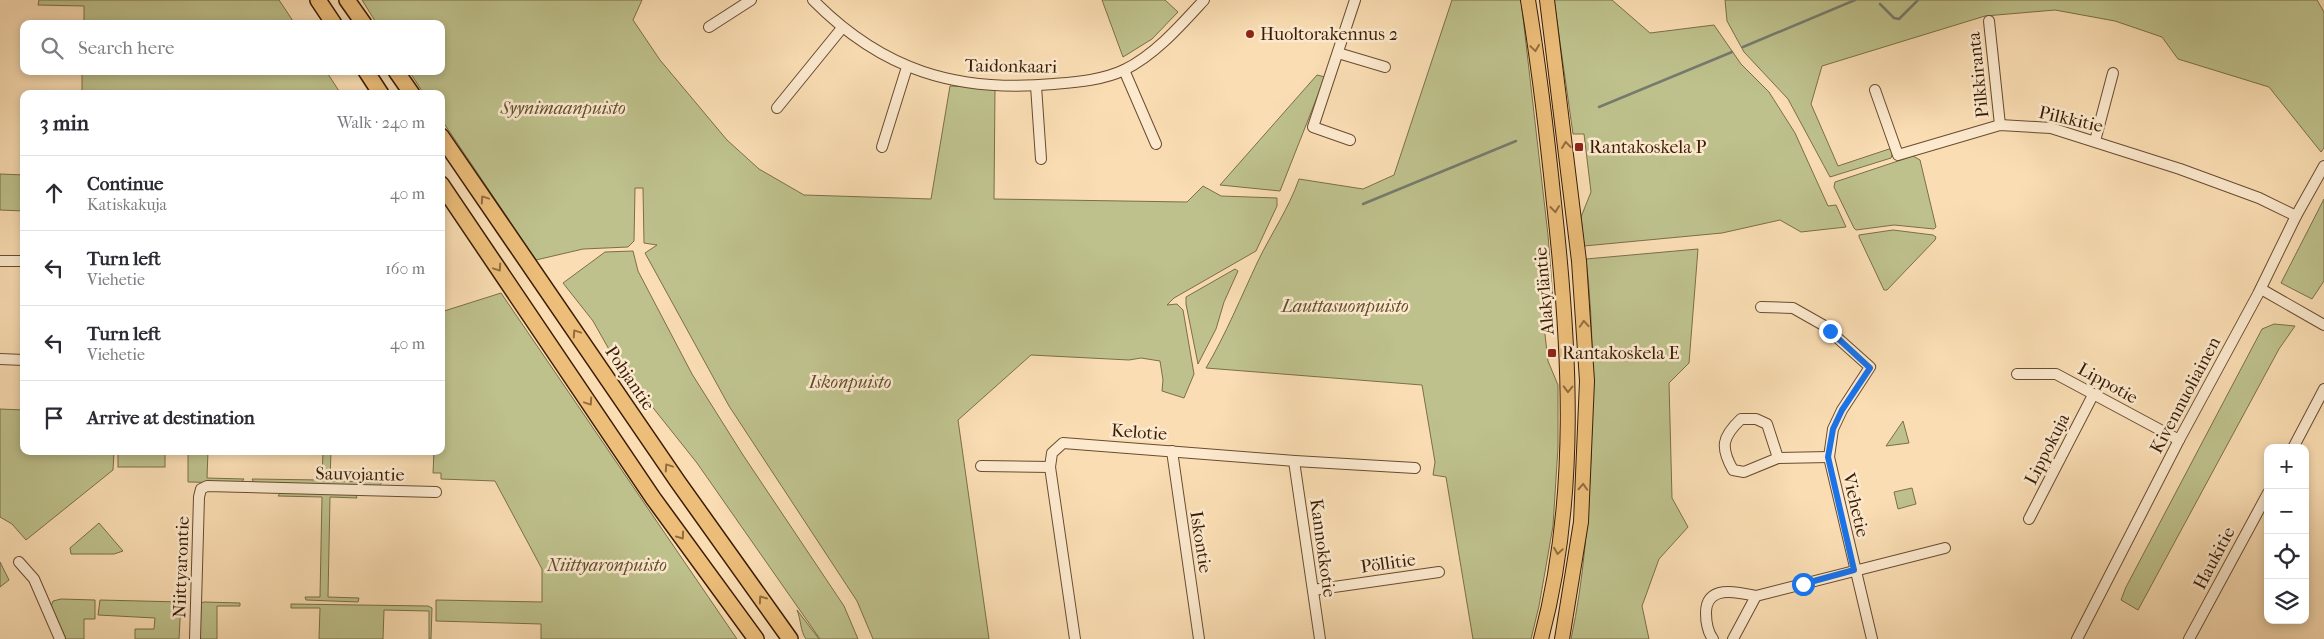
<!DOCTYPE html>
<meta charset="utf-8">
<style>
body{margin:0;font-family:"IM FELL French Canon",serif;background:#f2f2f3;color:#2b2b33}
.controls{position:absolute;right:15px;bottom:15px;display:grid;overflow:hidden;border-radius:10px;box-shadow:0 2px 8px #0003}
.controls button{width:45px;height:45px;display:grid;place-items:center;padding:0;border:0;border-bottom:1px solid #e1e1e2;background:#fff;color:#2b2b33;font:25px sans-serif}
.stop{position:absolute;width:15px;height:15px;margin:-11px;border:4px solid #1a73e8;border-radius:50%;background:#fff}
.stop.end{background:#1a73e8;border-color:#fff;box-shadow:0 1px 5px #0008}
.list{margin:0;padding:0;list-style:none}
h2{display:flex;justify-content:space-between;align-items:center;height:65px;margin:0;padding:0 20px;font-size:21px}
h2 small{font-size:16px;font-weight:400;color:#7c7c81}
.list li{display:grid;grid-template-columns:32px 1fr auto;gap:15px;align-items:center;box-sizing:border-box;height:75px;padding:0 20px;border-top:1px solid #e1e1e2}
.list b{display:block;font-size:19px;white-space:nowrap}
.list p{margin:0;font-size:16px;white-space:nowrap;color:#7c7c81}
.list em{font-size:16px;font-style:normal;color:#7c7c81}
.icon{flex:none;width:28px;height:28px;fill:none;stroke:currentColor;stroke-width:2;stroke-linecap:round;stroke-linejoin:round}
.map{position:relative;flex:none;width:2324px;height:639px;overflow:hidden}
.search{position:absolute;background:#fff;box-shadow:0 2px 8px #0003;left:20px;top:20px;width:425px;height:55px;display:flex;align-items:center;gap:12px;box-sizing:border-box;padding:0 18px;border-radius:10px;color:#7c7c81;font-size:19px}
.panel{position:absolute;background:#fff;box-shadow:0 2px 8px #0003;left:20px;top:90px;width:425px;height:365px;border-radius:10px}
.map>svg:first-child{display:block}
.green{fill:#bec18c;stroke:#7c6e48}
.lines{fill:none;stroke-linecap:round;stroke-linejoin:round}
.stream{stroke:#767b6e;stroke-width:2.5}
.minor-casing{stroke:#694c30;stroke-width:12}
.major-casing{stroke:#391c04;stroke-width:16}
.highway-casing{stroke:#391c04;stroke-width:18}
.minor{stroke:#fce9ce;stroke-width:10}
.major{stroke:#edbe7a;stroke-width:14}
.highway{stroke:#edbe7a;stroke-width:15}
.oneway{stroke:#936d3f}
.route{stroke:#1a73e8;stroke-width:6}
.poi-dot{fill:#8f2418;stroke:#fce9ce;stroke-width:2}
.labels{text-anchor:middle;stroke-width:5;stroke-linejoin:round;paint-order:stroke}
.poi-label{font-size:18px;fill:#391c04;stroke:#fce9ce;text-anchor:start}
.street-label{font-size:18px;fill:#391c04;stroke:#fce9ce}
.park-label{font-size:18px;font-style:italic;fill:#614e2d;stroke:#fce9ce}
</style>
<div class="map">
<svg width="2324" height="639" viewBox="0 0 2324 639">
<rect width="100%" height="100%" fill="#faddb3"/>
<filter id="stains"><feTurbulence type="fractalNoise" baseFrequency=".004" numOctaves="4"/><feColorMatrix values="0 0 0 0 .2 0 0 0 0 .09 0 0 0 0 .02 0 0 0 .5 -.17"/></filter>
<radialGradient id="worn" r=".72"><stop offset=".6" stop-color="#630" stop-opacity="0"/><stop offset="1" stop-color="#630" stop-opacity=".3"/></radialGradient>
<!-- green -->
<g class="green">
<polygon points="39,0 279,0 295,24 84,24 84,6 38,5"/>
<polygon points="362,0 642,0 633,20 660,60 727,140 759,169 804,195 931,199 950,86 995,88 994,199 1187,202 1203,186 1221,196 1277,198 1277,206 1256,251 1174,298 1167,305 1177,304 1183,310 1194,374 1184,398 1162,391 1163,380 1160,361 1141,358 1129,360 1031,355 958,420 989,639 873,639 857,601 729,406 645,253 657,245 644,243 643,188 635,188 634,241 628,247 583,249 536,260 441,119 441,94 424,94 409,71 441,71 441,24 377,24"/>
<polygon points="1102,0 1165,0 1178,12 1152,39 1123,57"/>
<path d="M1452 0H1521L1548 235 1553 299 1542 308 1548 361 1558 385V447L1553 526 1539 606 1531 639H1473L1446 477 1433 475 1435 462 1422 385 1206 368C1226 334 1241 297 1258 261 1271 234 1289 208 1299 179L1363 189 1394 175Z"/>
<polygon points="1554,0 1612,0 1650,33 1714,25 1741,64 1769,92 1795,133 1828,206 1836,205 1846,227 1801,232 1780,220 1722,233 1584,246 1581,217 1591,192 1584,134 1573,134"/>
<polygon points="1725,0 2317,0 2324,12 2324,148 2321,152 2269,87 2178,59 2162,37 2115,21 2055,10 1985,16 1822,66 1811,104 1838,166 1889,149 1893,152 1891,158 1830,177 1788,99 1744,52 1727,21"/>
<polygon points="82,71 326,71 341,94 82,94"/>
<polygon points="1317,75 1325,77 1280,191 1220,185"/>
<polygon points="1913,156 1920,160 1936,227 1934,229 1894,225 1856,230 1854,228 1834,187 1835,182"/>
<polygon points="0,174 24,175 24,211 0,210"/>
<polygon points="2324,199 2324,281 2312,299 2281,283"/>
<polygon points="1893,230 1933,235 1936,237 1935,240 1887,290 1884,290 1859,237 1859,235"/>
<path d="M1698 249 1689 363 1669 383 1672 498 1688 527 1659 559 1642 606 1649 639H1571C1584 579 1588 518 1591 457 1593 391 1594 325 1586 259Z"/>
<polygon points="633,251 638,271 692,374 743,455 844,606 858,639 820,639 697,463 615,360 593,321 563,283 605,252"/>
<polygon points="1235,269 1238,271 1224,302 1216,329 1198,364 1186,304 1186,297"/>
<polygon points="501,293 737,639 541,639 541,624 436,621 436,600 542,602 542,569 495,481 441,479 441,473 433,473 434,451 441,451 441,312"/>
<polygon points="2274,324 2295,326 2279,349 2138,610 2121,600 2126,587 2262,329"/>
<polygon points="0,409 24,410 24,451 114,451 113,470 26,540 12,524 0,517"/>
<polygon points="1903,421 1909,443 1886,446"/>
<rect x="118" y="451" width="47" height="16"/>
<polygon points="188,451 208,451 207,478 244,479 241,483 188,482"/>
<polygon points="323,451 331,451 330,481 382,482 379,486 254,483 252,479 322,480"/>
<polygon points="1912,488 1916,504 1898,509 1894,492"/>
<polygon points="282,491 355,493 357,498 330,497 328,597 359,598 358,602 306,600 305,597 320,597 322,497 278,496"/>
<polygon points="99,523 123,551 114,554 71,554 70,548"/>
<polygon points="0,562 9,580 0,587"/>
<polygon points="61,599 95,600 95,619 84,619 84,639 66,639 51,606 53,601"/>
<polygon points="100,600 181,602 179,639 135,639 135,629 154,629 155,618 98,615"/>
<polygon points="204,602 240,603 240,606 217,606 217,639 200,639 201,603"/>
<polygon points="291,604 428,606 432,608 431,639 429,639 429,611 384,610 383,639 319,639 320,608 291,608"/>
<path d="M797 610 819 639H806C800 631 801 619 797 610Z"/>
</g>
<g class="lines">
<!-- stream -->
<g class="stream">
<polyline points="1880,4 1894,18 1899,19 1918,0"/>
<polyline points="1743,47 1855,0"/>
<polyline points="1599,107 1732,52"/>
<polyline points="1363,204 1516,141"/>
</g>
<!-- minor casing -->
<g class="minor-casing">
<g id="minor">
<path d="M813 0C882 70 956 93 1054 84 1077 82 1103 80 1124 70 1155 55 1181 25 1204 0"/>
<polyline points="1989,21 2000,125"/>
<polyline points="709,27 751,0"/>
<polyline points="1338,53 1385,67"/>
<polyline points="1124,70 1156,144"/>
<polyline points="1036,86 1041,159"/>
<polyline points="1875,90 1898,155 2000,125 2051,128 2180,169 2259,198 2296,216"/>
<polyline points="777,108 842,28"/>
<polyline points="1350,140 1313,127 1355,0"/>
<polyline points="2095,141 2113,73"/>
<polyline points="882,147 907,67"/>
<polyline points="0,261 24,261"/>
<polyline points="2261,289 2324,325"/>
<polyline points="1761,307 1793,308 1823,325 1870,367 1842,410 1833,429 1829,457 1872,639"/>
<polyline points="0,359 24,360"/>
<polyline points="2017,374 2056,374 2179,440"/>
<polyline points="2293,448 2324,389"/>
<polyline points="1172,451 1199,639"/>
<path d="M1778 458 1744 472 1733 470C1720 447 1722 437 1741 419H1756L1767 424 1778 458 1829 457"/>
<polyline points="1294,461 1320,639"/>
<polyline points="981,466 1050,467"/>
<polyline points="2029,519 2093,395"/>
<polyline points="19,562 34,579 60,639"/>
<polyline points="1313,590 1439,572"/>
<polyline points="195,639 199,497 201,489 207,486 436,492"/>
<polyline points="1075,639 1050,467 1052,453 1063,443 1295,461 1415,468"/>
<path d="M1713 639C1707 631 1706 622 1706 613 1706 584 1738 592 1756 596L1945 548"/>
<polyline points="1733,639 1756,596"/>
<polyline points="2077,639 2179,440 2258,294 2296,216 2324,166"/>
<polyline points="2189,639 2268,493"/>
</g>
</g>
<!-- major casing -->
<g class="major-casing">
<g id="major">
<path d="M1528 0C1539 67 1547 135 1554 203 1570 347 1579 497 1541 639"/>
<polyline points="1547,0 1579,261 1587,381 1581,522 1562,639"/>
</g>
</g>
<!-- highway casing -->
<g class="highway-casing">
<g id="highway">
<polyline points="318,0 334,24"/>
<polyline points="347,0 364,24"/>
<polyline points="366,71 381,94"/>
<polyline points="396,71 412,94"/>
<polyline points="441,136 678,482 790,639"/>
<polyline points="441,184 653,498 756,639"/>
</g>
</g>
<!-- minor -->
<use href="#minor" class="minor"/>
<!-- major -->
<use href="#major" class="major"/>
<!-- highway -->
<use href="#highway" class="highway"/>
</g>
<!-- one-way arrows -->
<defs><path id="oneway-chevron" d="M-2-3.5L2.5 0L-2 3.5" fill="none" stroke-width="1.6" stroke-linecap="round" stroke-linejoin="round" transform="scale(1.25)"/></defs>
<g class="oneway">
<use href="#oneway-chevron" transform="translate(1535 48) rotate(82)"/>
<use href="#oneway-chevron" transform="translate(1566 145) rotate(-97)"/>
<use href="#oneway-chevron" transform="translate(484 199) rotate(-124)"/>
<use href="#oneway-chevron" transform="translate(1555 209) rotate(84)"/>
<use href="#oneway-chevron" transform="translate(498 268) rotate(56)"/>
<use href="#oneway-chevron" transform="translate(1584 324) rotate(-94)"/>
<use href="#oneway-chevron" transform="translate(576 333) rotate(-124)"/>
<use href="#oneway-chevron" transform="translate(1568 389) rotate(91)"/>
<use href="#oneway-chevron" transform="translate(589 402) rotate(56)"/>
<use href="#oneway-chevron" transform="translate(668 467) rotate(-124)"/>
<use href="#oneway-chevron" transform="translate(1583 487) rotate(-87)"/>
<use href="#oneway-chevron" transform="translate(681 536) rotate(54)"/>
<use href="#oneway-chevron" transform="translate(1558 551) rotate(99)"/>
<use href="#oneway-chevron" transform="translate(762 599) rotate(-125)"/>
</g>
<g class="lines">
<!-- route -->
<polyline class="route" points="1803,584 1854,570 1828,457 1833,429 1842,410 1870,368 1830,331"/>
</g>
<!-- markers -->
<g class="poi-dot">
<circle cx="1250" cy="34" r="5"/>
<rect x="1574" y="142" width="10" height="10" rx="2.5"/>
<rect x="1547" y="348" width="10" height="10" rx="2.5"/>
</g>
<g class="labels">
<!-- poi labels -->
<g class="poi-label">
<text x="1260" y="40">Huoltorakennus 2</text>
<text x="1589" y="153">Rantakoskela P</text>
<text x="1562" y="359">Rantakoskela E</text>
</g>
<!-- street labels -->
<g class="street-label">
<text transform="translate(1011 66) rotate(1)" y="6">Taidonkaari</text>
<text transform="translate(1978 75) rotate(-96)" y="6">Pilkkiranta</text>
<text transform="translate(2071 119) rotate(13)" y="6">Pilkkitie</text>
<text transform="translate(1544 291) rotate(-95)" y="6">Alakyläntie</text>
<text transform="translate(630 378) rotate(56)" y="6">Pohjantie</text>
<text transform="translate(2108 383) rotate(29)" y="6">Lippotie</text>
<text transform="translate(2185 395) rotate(-62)" y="6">Kivennuoliainen</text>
<text transform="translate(1139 432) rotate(4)" y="6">Kelotie</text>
<text transform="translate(2047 449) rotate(-63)" y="6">Lippokuja</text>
<text transform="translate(360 474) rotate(1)" y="6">Sauvojantie</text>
<text transform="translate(1856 505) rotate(77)" y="6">Viehetie</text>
<text transform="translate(1201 542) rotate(81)" y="6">Iskontie</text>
<text transform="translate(1323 548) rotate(82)" y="6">Kannokkotie</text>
<text transform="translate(2214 558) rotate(-62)" y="6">Haukitie</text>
<text transform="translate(1388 563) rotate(-8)" y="6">Pöllitie</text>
<text transform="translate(181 567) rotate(-88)" y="6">Niittyarontie</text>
</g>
<!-- park labels -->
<g class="park-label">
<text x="563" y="114">Syynimaanpuisto</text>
<text x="1345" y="312">Lauttasuonpuisto</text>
<text x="850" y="388">Iskonpuisto</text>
<text x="607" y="571">Niittyaronpuisto</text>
</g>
</g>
<rect width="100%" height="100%" filter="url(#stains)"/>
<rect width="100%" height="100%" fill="url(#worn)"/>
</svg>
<div class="controls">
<button>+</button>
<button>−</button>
<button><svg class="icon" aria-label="locate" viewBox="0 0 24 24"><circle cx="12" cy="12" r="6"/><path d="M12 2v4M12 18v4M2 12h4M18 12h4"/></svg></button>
<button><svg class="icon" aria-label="layers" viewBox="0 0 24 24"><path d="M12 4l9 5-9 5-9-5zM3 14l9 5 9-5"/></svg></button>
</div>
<div class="stop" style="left:1803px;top:584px"></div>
<div class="stop end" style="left:1830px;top:331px"></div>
<div class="search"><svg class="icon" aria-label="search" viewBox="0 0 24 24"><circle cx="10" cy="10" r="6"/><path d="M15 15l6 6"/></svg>Search here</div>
<section class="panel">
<h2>3 min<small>Walk · 240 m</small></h2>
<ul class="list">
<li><svg class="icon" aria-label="ahead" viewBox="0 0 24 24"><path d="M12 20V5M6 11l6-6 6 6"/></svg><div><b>Continue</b><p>Katiskakuja</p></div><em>40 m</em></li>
<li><svg class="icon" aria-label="left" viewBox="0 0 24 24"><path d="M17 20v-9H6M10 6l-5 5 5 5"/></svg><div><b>Turn left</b><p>Viehetie</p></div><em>160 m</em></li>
<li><svg class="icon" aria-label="left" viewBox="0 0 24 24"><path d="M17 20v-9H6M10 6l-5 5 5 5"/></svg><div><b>Turn left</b><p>Viehetie</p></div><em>40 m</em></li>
<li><svg class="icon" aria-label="arrive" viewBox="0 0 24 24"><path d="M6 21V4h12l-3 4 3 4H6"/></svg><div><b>Arrive at destination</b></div></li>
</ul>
</section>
</div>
